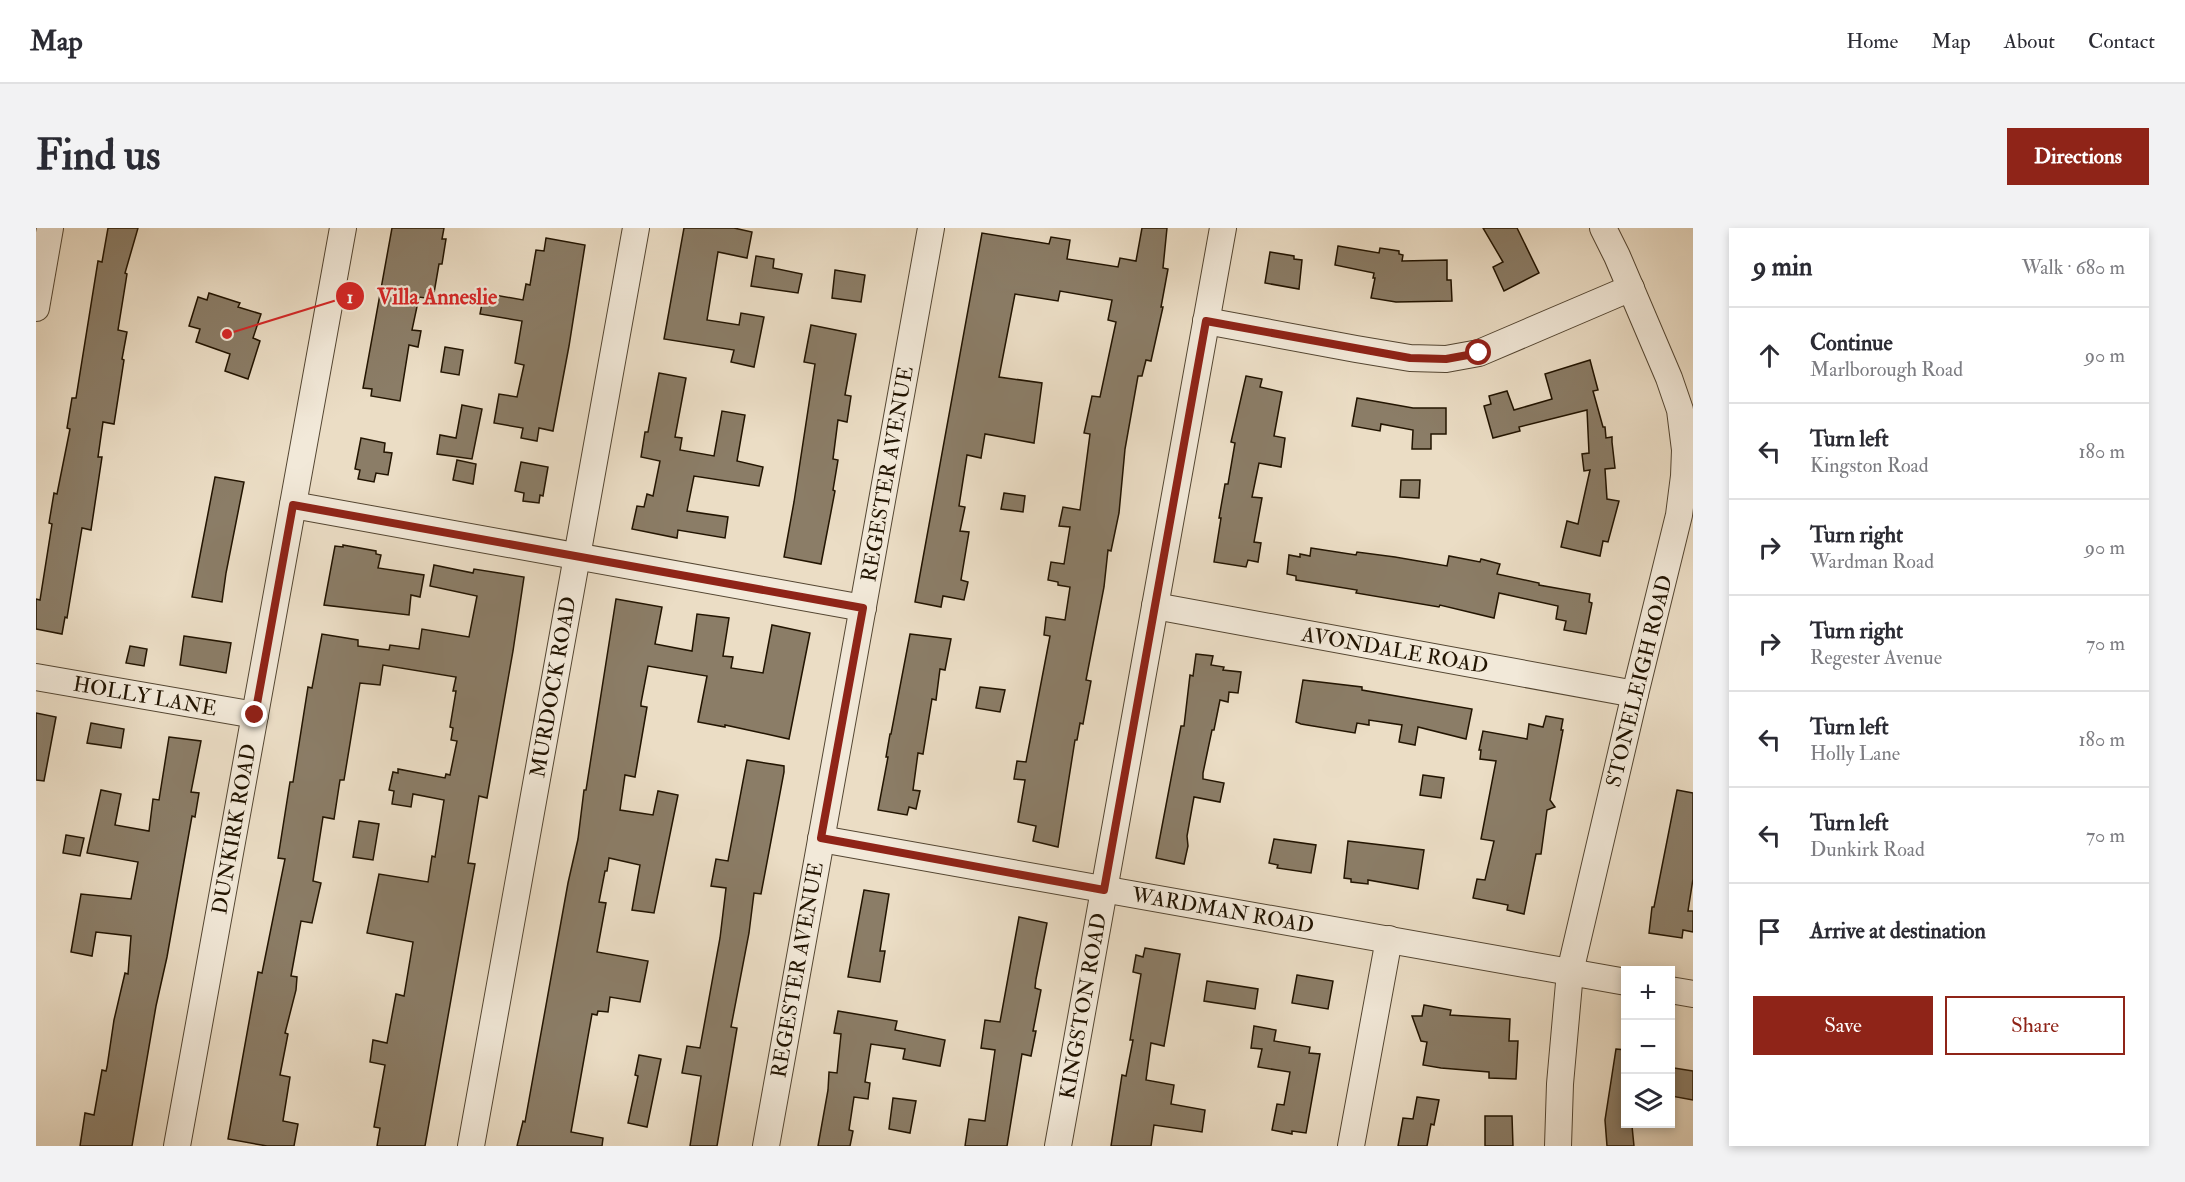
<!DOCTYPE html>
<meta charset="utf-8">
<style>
body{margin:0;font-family:"IM FELL Double Pica",serif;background:#f2f2f3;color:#2b2b33}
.controls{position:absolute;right:18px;bottom:18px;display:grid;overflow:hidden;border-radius:0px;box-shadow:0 3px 9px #0003}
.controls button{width:54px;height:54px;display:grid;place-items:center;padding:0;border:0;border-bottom:2px solid #e1e1e2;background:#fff;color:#2b2b33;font:30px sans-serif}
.stop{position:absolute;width:18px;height:18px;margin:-14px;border:4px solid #8f2418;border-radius:50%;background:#fff}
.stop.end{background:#8f2418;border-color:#fff;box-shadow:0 2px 6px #0008}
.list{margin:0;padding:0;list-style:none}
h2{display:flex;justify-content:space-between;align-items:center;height:78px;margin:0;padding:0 24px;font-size:26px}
h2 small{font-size:20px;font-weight:400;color:#7c7c81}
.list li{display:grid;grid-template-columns:39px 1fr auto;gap:18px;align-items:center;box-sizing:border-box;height:96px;padding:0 24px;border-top:2px solid #e1e1e2}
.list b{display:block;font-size:22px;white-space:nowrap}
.list p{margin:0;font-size:20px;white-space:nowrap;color:#7c7c81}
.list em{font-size:20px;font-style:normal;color:#7c7c81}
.actions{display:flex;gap:12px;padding:18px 24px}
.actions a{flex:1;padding:14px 0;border:2px solid #8f2418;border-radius:0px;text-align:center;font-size:21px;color:#8f2418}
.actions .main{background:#8f2418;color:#fff}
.icon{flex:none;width:33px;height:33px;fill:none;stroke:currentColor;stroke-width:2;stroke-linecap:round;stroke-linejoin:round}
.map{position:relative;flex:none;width:1657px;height:918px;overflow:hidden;border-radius:0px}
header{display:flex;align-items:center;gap:36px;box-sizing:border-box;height:84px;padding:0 30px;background:#fff;border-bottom:2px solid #e1e1e2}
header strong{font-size:28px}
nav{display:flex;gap:33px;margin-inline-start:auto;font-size:21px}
.intro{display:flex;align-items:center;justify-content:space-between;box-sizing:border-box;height:144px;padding:0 36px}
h1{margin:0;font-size:42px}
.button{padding:15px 27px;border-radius:0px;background:#8f2418;color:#fff;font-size:21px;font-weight:700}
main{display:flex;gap:36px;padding:0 36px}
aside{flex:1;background:#fff;border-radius:0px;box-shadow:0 3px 9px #0003}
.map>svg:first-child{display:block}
.building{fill:#8b7d67;stroke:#221401;stroke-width:1.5}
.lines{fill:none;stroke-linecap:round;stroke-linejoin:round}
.minor-casing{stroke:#544632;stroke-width:28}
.minor{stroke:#f2e9d9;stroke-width:26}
.route{stroke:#8f2418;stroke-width:8}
.labels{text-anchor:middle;stroke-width:4.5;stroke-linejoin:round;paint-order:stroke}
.street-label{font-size:21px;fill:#221401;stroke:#f2e9d9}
.leader{fill:none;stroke:#d62828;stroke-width:2}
.callout-dot{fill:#d62828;stroke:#f2e9d9;stroke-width:2}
.mark-label{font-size:18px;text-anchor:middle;font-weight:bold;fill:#fff}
.callout-label{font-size:22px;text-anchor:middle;font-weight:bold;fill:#d62828;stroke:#f2e9d9;stroke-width:4.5;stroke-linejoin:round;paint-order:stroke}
</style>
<header>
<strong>Map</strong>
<nav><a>Home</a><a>Map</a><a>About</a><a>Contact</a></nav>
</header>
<div class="intro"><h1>Find us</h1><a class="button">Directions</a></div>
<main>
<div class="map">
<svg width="1657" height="918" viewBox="0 0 1657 918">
<rect width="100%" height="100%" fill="#ebddc5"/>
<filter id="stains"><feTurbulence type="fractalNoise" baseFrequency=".00333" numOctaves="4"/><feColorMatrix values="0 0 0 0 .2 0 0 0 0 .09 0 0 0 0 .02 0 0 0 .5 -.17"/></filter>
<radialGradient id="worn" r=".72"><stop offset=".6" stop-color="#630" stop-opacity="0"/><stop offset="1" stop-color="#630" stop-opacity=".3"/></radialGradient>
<!-- building -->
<g class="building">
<polygon points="72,0 102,0 89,45 91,46 82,102 91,104 86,131 88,132 78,196 67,194 62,229 66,229 55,302 46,300 31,390 29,389 26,406 0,401 0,371 4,372 16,296 13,295 18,265 21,266 34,201 31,200 36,170 40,170 62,33 66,34"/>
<polygon points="356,0 408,0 406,11 410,11 406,36 403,36 397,71 383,69 376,102 385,103 382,119 373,117 364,173 335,168 336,161 327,160"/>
<polygon points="648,0 698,0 716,4 711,30 682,24 671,92 703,97 705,85 728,89 718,139 695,134 698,122 628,111"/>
<polygon points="1106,0 1131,0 1127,40 1132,41 1125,79 1127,79 1115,133 1110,132 1106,148 1102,148 1089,221 1083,285 1075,323 1072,322 1068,359 1050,452 1055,453 1047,496 1044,495 1041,512 1039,512 1022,619 997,613 1000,598 982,594 989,552 978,551 981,533 990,534 1014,408 1008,407 1010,389 1029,392 1034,359 1022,357 1022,354 1012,352 1015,334 1028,336 1034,299 1023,298 1027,279 1044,282 1054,206 1048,205 1056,168 1064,169 1080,94 1072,92 1076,72 1024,63 1022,73 979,66 963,149 1006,155 998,215 949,206 945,230 931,227 923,278 929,279 924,303 933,304 925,352 932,354 928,372 907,368 905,379 879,374 946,5 1013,16 1015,9 1034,12 1031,31 1082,39 1084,30 1100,33"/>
<polygon points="1447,0 1481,0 1503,45 1468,63 1457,39 1467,34"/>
<polygon points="510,10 549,17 533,118 517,203 503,200 501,213 485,210 487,200 458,195 463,166 481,169 488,137 479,135 486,93 444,86 448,65 487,72 490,56 494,57 500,22 508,23"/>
<polygon points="1302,18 1343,25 1344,20 1363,23 1363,26 1367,27 1366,33 1411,32 1411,52 1415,52 1416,73 1360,74 1335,70 1339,50 1337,50 1338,45 1299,37"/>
<polygon points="1234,24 1258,28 1258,31 1266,32 1263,61 1229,55"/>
<polygon points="720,28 738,31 737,40 766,46 762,65 715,58"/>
<polygon points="799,42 829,47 825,74 796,70"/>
<polygon points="173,65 204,75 202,79 225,86 217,110 224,113 212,151 189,143 194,126 160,114 164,101 153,98 162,69 171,72"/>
<polygon points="775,97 820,106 809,167 815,168 811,194 802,192 797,231 802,232 797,262 799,263 785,336 748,329 758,274 779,136 768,134"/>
<polygon points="409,119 427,122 423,147 405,144"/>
<polygon points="1554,132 1562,162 1557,163 1567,199 1569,199 1570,210 1576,209 1576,214 1579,240 1569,241 1571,271 1583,273 1572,314 1567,313 1564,328 1525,319 1531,293 1542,296 1554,242 1548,243 1546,226 1553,225 1551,182 1483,199 1484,203 1457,210 1448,178 1455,176 1453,168 1471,163 1478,182 1516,171 1509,146"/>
<polygon points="623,145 650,150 639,209 646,210 644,222 678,228 686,183 709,187 701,233 727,239 723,258 658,248 651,283 692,289 689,310 642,302 641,310 596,301 601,278 608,279 611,266 617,268 624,233 605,229 609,204 612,204"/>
<polygon points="1210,148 1226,151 1224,159 1246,164 1238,208 1249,210 1245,239 1223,235 1216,269 1226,270 1218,314 1225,315 1222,334 1212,332 1210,339 1178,334 1185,290 1183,290 1189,256 1192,256 1199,215 1195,214"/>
<polygon points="1321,170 1377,180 1410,180 1410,206 1395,206 1395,221 1376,221 1377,202 1345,196 1344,203 1316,198"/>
<polygon points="426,177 446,181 436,231 401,226 404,207 420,210"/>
<polygon points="325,210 349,215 348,224 356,225 352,247 340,245 338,254 322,251 324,242 319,241"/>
<polygon points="421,232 440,236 437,256 417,252"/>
<polygon points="485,234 512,239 507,268 504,267 503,275 487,273 488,265 479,263"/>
<polygon points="179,249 208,254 190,345 186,374 156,369"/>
<polygon points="1365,252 1384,252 1383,270 1364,269"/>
<polygon points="968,265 989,268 987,284 965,281"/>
<polygon points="307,317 340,323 340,326 345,327 342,340 388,347 384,369 375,367 373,387 288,377 299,318 307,319"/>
<polygon points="1275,320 1320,327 1321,324 1359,329 1411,338 1413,328 1444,334 1445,331 1464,336 1461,346 1503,355 1503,357 1554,366 1553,374 1556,375 1550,406 1528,402 1530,393 1520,391 1522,378 1463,365 1458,390 1404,377 1403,379 1320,365 1321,362 1260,352 1260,348 1251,346 1253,327 1264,329 1264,326 1274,328"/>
<polygon points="398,337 437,345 438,341 488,349 477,423 451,570 443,568 432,635 439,636 389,918 341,918 344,900 338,899 349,837 334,834 337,812 351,815 360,766 368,768 377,714 331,705 343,646 392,654 396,628 399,629 408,572 377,566 375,579 356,576 358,563 353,562 357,544 362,545 362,541 409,550 410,546 414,547 421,513 415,512 417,500 414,499 420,463 417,463 420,449 347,437 344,457 324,455 308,552 304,552 298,591 287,589 277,653 285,655 276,695 265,693 255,748 261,749 260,762 249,805 252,806 244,847 254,849 247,893 262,896 258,918 231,918 192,911 222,744 226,745 249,631 242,630 254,554 257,554 272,459 276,460 286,406 322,412 322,418 353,422 354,417 383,421 386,401 433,409 441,368 394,358"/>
<polygon points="580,371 626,379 619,416 656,423 661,386 693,390 687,428 697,429 695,440 727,445 736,397 774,405 753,511 689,497 689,499 662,494 671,448 612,438 605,475 605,478 611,479 599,549 589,547 584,582 617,587 622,563 642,567 618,685 596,682 604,637 573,630 571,643 569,643 563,674 570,675 561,724 612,733 604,774 574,769 572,784 562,783 561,787 556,786 535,904 567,910 566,918 481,918 487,893 489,894 532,655 542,611 548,562 550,562"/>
<polygon points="874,406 915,411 909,442 904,441 900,472 896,471 887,526 882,525 877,562 884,563 880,581 873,579 871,587 842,582 852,529 850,529 854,506 855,506"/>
<polygon points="148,408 195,415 190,445 144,437"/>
<polygon points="94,418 111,421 108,438 90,435"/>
<polygon points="1160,426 1177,428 1175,437 1188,439 1187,442 1205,444 1202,465 1193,464 1192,474 1184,472 1178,502 1176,502 1167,545 1167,551 1188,555 1184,574 1158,569 1151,608 1152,618 1148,636 1120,630 1145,498 1148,498 1154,447 1157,448"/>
<polygon points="1267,452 1326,459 1326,462 1436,481 1430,511 1382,499 1379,517 1363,514 1366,497 1333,492 1333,497 1321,495 1319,505 1265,496 1260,494"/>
<polygon points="944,459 969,462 964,484 940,480"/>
<polygon points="0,485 20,489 8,553 0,552"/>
<polygon points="1510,488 1527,491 1525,502 1527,502 1514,572 1519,579 1511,582 1505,626 1500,626 1488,686 1471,682 1472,677 1437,670 1441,651 1449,652 1458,613 1445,611 1460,533 1444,531 1445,522 1443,522 1447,503 1491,511 1493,496 1507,499"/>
<polygon points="55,495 88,501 85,520 51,515"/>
<polygon points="133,509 165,513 155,564 163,565 159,589 156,588 131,729 120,778 96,918 44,918 49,885 58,887 66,842 70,843 71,839 78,792 89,745 92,746 95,708 60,704 56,728 35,724 45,666 95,671 102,634 51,625 65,562 85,566 79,597 113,603 117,571 123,572"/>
<polygon points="711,532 748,538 748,544 725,666 718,665 713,705 695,799 701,800 681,918 654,918 665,848 646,845 651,818 664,820 684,710 690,660 675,658 680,631 692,633"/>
<polygon points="1387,547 1408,550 1405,570 1384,567"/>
<polygon points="1641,562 1657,565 1657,651 1652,683 1657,683 1657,704 1647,702 1646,710 1613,705 1616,679 1618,679"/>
<polygon points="323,593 343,596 337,632 317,629"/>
<polygon points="30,607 48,610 44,628 27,625"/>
<polygon points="1238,611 1280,617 1275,645 1241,640 1242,637 1233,635"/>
<polygon points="1312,613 1388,622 1382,661 1332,652 1332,656 1315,654 1315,651 1308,650"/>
<polygon points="828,662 853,666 844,723 849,723 844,754 812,749"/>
<polygon points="983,689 1011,695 1000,751 999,760 1005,762 997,803 1000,803 995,828 986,826 971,918 929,918 933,891 949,893 959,822 945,820 949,792 964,794"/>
<polygon points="1109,720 1144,726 1128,818 1115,815 1110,852 1138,857 1135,876 1169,882 1166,904 1118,897 1115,918 1075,918 1086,847 1090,848 1097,812 1094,812 1105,746 1097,744 1100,727 1107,729"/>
<polygon points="1261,747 1297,753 1292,781 1256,775"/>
<polygon points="1171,753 1222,761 1219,781 1168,773"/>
<polygon points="1388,777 1415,782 1414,787 1474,791 1473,813 1482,813 1480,851 1453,850 1453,844 1405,840 1387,837 1391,814 1385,813 1376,788 1386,788"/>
<polygon points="802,783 861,793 859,802 909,812 904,838 867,831 869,821 835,816 829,854 834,855 832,871 818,869 813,902 817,903 814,918 782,918 792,862 793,844 801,845 805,806 798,805"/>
<polygon points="1218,798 1240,802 1238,813 1274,819 1273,825 1284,826 1270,905 1256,903 1256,906 1236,902 1241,876 1248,877 1254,844 1222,839 1226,821 1215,820"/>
<polygon points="1580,821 1590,822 1590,899 1596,898 1598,918 1571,918 1569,892"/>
<polygon points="603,827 625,831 611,899 592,895 602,848 599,847"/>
<polygon points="1638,840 1657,843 1657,872 1635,868"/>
<polygon points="1381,869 1403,872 1398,897 1395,896 1391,918 1362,918 1367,890 1377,891"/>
<polygon points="857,870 880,873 874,905 853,901"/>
<polygon points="1449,888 1476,888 1477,918 1449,918"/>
</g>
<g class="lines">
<!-- minor casing -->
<g class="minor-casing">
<g id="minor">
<polyline points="0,80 14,0"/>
<polyline points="1170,93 1320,121 1374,130 1410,131 1443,125 1595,60"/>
<polyline points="257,277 827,380"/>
<polyline points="1119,378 1599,466"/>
<polyline points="0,449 219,487"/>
<polyline points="785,611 1590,754"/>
<polyline points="1634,762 1657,766"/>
<polyline points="141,918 307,0"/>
<polyline points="435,918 600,0"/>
<polyline points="730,918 895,0"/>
<polyline points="1022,918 1187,0"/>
<polyline points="1315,918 1353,711"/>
<polyline points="1522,918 1524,856 1534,744 1599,466 1643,287 1648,248 1649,222 1644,182 1633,150 1581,28 1567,0"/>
</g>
</g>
<!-- minor -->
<use href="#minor" class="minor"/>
</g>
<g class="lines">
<!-- route -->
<polyline class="route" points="219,487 257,277 827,380 785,610 1068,662 1170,93 1374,130 1410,131 1443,125"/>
</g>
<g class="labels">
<!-- street labels -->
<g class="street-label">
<text transform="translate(851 246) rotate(-80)" y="7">REGESTER AVENUE</text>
<text transform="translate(1359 422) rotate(10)" y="7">AVONDALE ROAD</text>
<text transform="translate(1603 453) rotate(-76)" y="7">STONELEIGH ROAD</text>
<text transform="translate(517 459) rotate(-80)" y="7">MURDOCK ROAD</text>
<text transform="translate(109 468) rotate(10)" y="7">HOLLY LANE</text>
<text transform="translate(198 601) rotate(-80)" y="7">DUNKIRK ROAD</text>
<text transform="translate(1187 682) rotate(10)" y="7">WARDMAN ROAD</text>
<text transform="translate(761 742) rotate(-80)" y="7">REGESTER AVENUE</text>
<text transform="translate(1047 778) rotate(-80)" y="7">KINGSTON ROAD</text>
</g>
</g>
<!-- callouts -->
<path class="leader" d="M191 106L314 68"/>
<g class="callout-dot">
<circle cx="191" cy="106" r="6"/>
<circle cx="314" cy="68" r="15"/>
</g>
<g class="mark-label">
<text x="314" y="75">1</text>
</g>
<g class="callout-label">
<text x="401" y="76">Villa Anneslie</text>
</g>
<rect width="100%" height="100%" filter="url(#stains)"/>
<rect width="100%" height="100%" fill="url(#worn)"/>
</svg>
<div class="controls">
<button>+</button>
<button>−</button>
<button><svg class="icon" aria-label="layers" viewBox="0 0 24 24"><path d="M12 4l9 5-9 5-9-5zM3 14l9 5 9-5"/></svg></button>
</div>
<div class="stop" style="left:1443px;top:125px"></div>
<div class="stop end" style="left:219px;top:487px"></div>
</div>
<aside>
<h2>9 min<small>Walk · 680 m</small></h2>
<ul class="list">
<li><svg class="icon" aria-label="ahead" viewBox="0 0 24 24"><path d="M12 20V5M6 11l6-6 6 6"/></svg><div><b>Continue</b><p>Marlborough Road</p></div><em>90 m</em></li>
<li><svg class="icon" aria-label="left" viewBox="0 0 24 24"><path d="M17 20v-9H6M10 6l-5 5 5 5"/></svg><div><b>Turn left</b><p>Kingston Road</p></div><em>180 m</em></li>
<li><svg class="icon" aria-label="right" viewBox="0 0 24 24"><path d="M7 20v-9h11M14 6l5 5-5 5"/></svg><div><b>Turn right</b><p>Wardman Road</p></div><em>90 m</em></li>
<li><svg class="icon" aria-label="right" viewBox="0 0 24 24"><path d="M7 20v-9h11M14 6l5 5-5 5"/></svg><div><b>Turn right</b><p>Regester Avenue</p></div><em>70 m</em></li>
<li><svg class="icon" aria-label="left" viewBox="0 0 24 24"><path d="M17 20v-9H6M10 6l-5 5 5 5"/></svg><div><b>Turn left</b><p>Holly Lane</p></div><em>180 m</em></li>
<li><svg class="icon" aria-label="left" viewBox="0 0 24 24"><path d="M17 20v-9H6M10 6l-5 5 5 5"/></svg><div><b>Turn left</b><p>Dunkirk Road</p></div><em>70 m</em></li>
<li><svg class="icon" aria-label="arrive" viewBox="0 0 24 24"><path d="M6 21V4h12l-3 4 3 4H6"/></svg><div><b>Arrive at destination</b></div></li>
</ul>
<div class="actions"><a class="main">Save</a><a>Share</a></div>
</aside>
</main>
